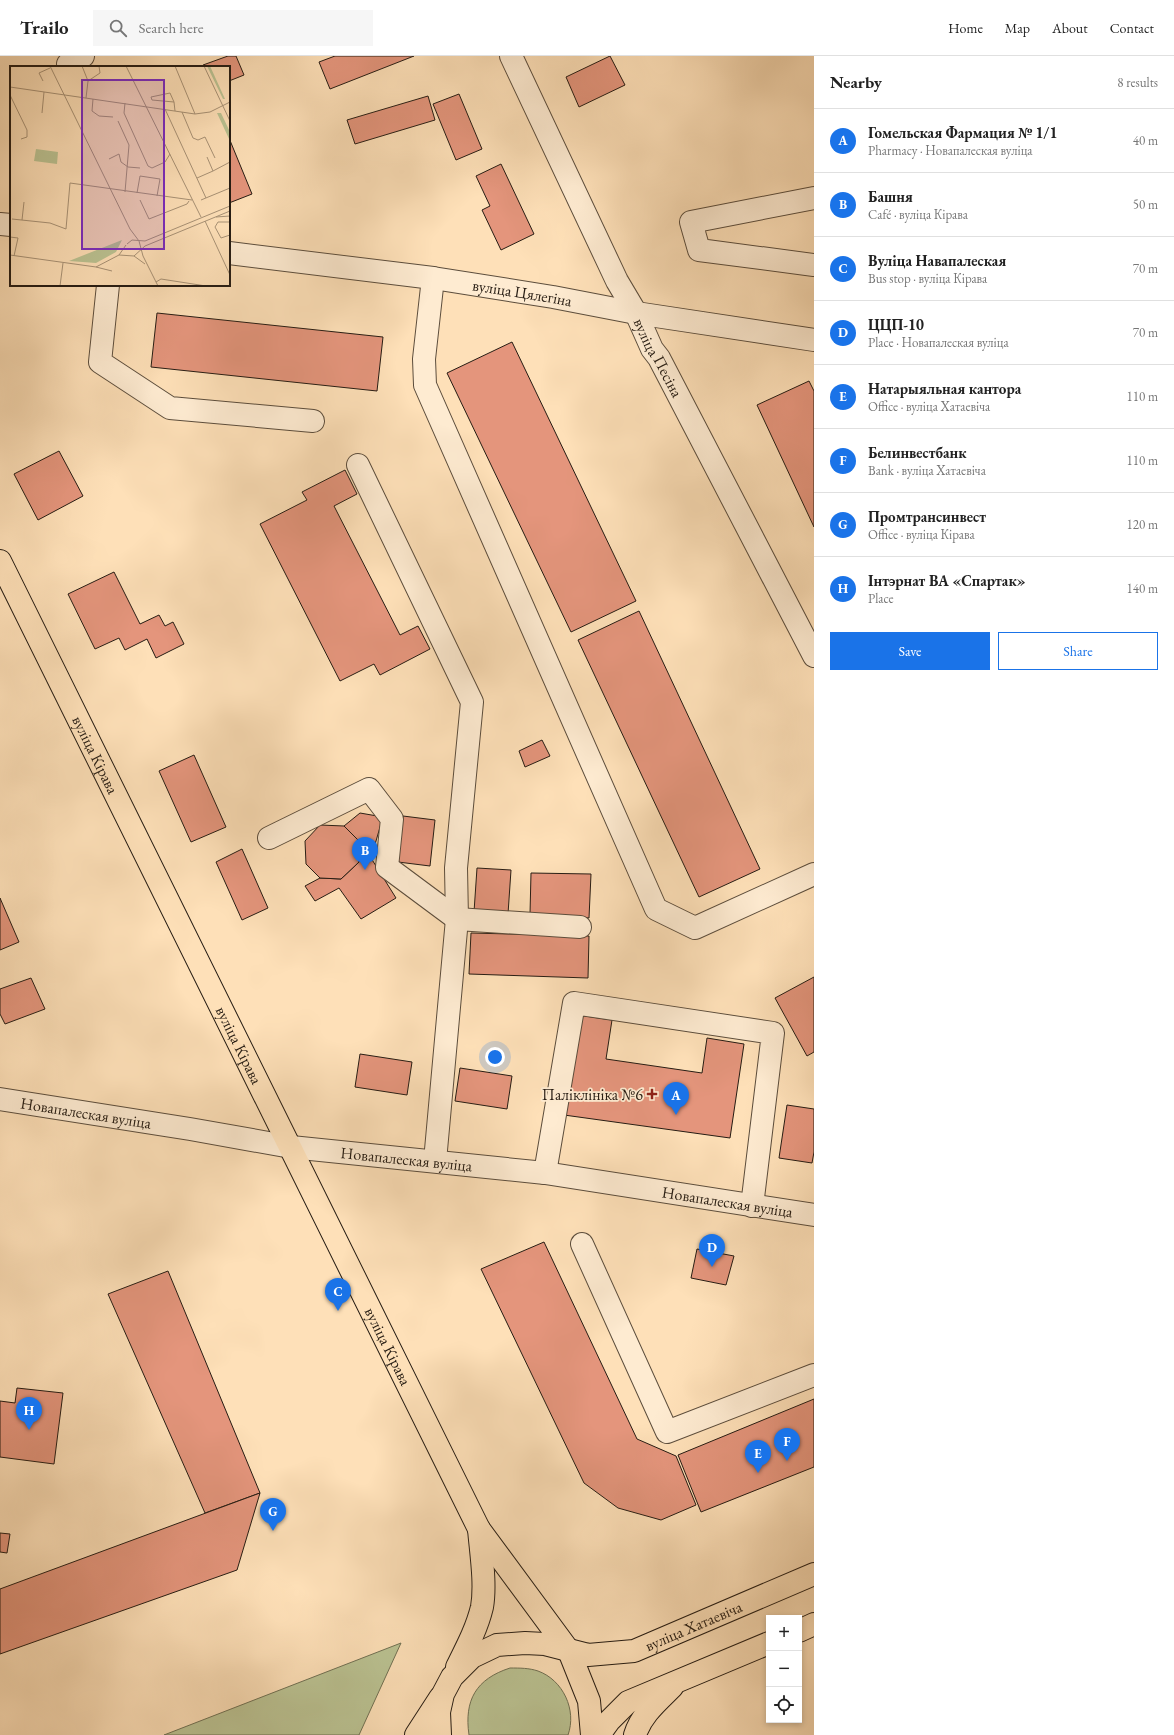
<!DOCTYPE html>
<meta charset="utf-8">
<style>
body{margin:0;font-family:"EB Garamond",serif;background:#f6f6f6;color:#222}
.controls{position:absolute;right:12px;bottom:12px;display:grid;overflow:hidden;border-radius:0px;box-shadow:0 2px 6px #0003}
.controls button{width:36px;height:36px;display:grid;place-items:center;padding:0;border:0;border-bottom:1px solid #e0e0e0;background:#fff;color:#222;font:20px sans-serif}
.you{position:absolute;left:495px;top:1001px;width:14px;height:14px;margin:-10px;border:3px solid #fff;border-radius:50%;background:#1a73e8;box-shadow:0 0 0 6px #1a73e833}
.badge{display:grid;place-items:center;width:26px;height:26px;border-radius:50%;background:#1a73e8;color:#fff;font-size:13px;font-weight:700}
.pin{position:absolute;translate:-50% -33px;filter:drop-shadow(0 1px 2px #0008)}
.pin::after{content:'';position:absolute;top:21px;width:14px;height:12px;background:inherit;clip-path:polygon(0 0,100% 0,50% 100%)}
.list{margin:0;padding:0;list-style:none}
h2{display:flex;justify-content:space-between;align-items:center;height:52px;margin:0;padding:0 16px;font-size:17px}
h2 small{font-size:13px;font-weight:400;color:#767676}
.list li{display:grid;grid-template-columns:26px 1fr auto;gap:12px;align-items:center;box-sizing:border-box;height:64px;padding:0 16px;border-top:1px solid #e0e0e0}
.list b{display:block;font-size:15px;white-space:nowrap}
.list p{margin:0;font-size:13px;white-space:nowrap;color:#767676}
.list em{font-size:13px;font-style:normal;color:#767676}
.actions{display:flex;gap:8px;padding:12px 16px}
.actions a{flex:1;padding:9px 0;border:1px solid #1a73e8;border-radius:0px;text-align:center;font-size:14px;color:#1a73e8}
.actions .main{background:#1a73e8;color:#fff}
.icon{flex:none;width:22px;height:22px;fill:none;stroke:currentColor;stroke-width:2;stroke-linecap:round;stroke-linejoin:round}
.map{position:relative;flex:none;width:814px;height:1679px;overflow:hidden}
header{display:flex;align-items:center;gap:24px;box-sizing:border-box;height:56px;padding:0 20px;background:#fff;border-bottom:1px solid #e0e0e0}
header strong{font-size:19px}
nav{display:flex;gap:22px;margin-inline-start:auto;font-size:14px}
.search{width:280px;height:36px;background:#f6f6f6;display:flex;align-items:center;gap:10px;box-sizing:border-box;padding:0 14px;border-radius:0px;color:#767676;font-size:15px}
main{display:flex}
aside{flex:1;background:#fff}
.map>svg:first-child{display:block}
.green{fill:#bbc393;stroke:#707053}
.building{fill:#e4957c;stroke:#261c13}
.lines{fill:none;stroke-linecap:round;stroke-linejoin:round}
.minor-casing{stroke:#5c4d3c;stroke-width:24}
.major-casing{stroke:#261c13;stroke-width:24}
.minor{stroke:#feebd1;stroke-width:22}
.major{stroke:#fee0b8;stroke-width:22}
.poi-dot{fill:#8f2418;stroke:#feebd1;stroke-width:1.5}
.labels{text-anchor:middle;stroke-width:3.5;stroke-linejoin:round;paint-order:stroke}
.street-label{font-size:16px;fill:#261c13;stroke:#feebd1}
.poi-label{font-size:16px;fill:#261c13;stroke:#feebd1;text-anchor:end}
.inset-road{fill:none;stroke:#a89276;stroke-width:1}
.view{fill:#7b2cbf;fill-opacity:0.15;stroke:#7b2cbf;stroke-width:2}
.inset-edge{fill:none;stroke:#261c13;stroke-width:2}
</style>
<header>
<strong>Trailo</strong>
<div class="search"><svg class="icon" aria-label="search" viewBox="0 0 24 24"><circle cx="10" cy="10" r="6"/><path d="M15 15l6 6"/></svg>Search here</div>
<nav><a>Home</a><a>Map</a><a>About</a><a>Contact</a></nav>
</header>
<main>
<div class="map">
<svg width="814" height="1679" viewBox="0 0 814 1679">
<rect width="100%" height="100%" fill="#fee0b8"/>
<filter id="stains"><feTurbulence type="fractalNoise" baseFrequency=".005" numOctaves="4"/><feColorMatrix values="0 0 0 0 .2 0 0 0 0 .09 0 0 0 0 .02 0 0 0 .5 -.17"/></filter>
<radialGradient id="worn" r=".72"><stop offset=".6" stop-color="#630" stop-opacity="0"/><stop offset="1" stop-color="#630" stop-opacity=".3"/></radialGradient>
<!-- green -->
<g class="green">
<polygon points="401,1587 359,1679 164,1679"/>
<path d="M510 1612C520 1612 529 1612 538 1615 563 1624 577 1654 568 1679H469C464 1644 476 1623 510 1612Z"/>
</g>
<!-- building -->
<g class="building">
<polygon points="228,0 236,0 244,19 229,25 229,11 203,11 203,9"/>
<polygon points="335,0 414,0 330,33 319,6"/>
<polygon points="610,0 625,29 579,51 566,21"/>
<polygon points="459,38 482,93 456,104 433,48"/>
<polygon points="428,40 435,64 355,88 347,64"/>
<polygon points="229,82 252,138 229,147"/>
<polygon points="501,108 534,178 501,194 482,154 490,150 476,120"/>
<polygon points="157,257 383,281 377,335 151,311"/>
<polygon points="512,286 636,545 571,576 447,317"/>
<polygon points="809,325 814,335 814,471 757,349"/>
<polygon points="59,395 83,440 38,464 14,418"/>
<polygon points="345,414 357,438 334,450 400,579 418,570 430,593 380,619 374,608 340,625 260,468 307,444 302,436"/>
<polygon points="114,516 140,568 159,559 165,570 173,566 184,588 156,602 147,583 125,594 119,582 95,593 68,538"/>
<polygon points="639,555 760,813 699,841 578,584"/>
<polygon points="542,684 550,700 525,711 519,695"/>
<polygon points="194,699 226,771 191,786 159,715"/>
<polygon points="360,757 383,761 371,802 396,842 361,863 339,832 315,845 305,830 320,822 341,823 359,806 358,784 344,770"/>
<polygon points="403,760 435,764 430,810 398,806"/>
<polygon points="320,769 344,770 358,784 359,806 341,823 320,822 306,808 305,785"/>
<polygon points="242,793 268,852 242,864 216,806"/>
<polygon points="477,812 511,814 508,858 474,856"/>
<polygon points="531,817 591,818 589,862 530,858"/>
<polygon points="0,842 19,886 0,894"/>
<polygon points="471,877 589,880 588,922 469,918"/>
<polygon points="814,921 814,996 807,1000 775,942"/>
<polygon points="31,922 45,953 5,968 0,958 0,933"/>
<polygon points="578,959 612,964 606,1003 702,1017 707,982 744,988 730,1082 564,1059"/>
<polygon points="360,998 412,1006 407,1039 355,1031"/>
<polygon points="460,1012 512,1020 507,1053 455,1045"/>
<polygon points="787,1049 814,1053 814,1096 812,1107 779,1102"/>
<polygon points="544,1186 637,1383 676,1400 696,1449 661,1464 618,1452 584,1427 481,1213"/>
<polygon points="697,1193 734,1200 726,1229 691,1222"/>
<polygon points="168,1215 260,1437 205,1457 108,1238"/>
<polygon points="17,1332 63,1337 54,1408 0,1401 0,1345 15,1347"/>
<polygon points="814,1343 814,1411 701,1456 678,1399"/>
<polygon points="260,1437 237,1514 0,1598 0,1533"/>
<polygon points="0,1477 10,1478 7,1497 0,1496"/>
</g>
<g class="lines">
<!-- minor casing -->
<g class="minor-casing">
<g id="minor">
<path id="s1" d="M511 0 617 225 636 257 652 293 659 302 814 600"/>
<polyline points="68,8 83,0"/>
<polyline points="814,142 691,166 699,194 814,209"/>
<polyline points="0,168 11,169"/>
<path id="s2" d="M229 197 433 222 553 241 636 257 814 284"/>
<polyline points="433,222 424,303 425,329 656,853 695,872 814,818"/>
<polyline points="108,229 100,306 170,352 313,365"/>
<polyline points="358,409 472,646 456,812 457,863 435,1105"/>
<polyline points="269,782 369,733 392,763 387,811 457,863 580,871"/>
<path id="s3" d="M0 1043 190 1073 291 1091 545 1117 814 1159"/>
<polyline points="545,1117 574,947 773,977 752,1150"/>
<polyline points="582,1188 667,1376 814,1319"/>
</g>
</g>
<!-- major casing -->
<g class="major-casing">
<g id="major">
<path id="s4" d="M0 505 479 1473 569 1595 589 1645 592 1679"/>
<polyline points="799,1575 814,1568"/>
<path d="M457 1611C467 1591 477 1572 482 1551 486 1528 481 1497 479 1473"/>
<polyline points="416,1679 440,1642"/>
<path id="s5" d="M440 1679 439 1656 443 1638 452 1621 472 1601 497 1589 525 1587 545 1588 588 1599 634 1595 814 1518"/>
<polyline points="599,1679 609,1665 628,1646 769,1587"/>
<path d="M635 1679C641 1659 658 1645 672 1631"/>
</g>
</g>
<!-- minor -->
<use href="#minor" class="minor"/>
<!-- major -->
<use href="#major" class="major"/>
</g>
<!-- markers -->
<path class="poi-dot" d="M650 1032h4v4h4v4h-4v4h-4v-4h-4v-4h4z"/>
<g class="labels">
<!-- street labels -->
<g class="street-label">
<text dy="6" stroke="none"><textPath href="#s2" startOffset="296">вуліца Цялегіна</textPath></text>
<text dy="6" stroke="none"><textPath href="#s1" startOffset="336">вуліца Песіна</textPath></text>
<text dy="6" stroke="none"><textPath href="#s4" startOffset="216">вуліца Кірава</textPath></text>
<text dy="6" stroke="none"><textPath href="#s4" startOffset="540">вуліца Кірава</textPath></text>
<text dy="6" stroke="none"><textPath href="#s3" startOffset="87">Новапалеская вуліца</textPath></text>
<text dy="6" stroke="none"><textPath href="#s3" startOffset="411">Новапалеская вуліца</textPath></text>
<text dy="6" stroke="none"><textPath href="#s3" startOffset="735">Новапалеская вуліца</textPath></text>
<text dy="6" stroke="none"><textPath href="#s4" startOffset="876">вуліца Кірава</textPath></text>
<text dy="6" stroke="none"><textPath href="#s5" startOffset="320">вуліца Хатаевіча</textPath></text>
</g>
<!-- poi labels -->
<g class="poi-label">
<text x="643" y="1044">Паліклініка №6</text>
</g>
</g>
<!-- overview -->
<g transform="translate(10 10)">
<rect width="220" height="220" fill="#fee0b8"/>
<path d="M197 0H200L215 33H213ZM207 47H211L220 66V75ZM26 83 48 86 47 98 24 95ZM112 174 106 186 86 197 59 195Z" fill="#bbc393"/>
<path class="inset-road" d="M40 0 120 163 129 175 133 190 148 220M72 0 78 15 76 32M116 0 191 151M165 0 185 48M194 0 220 55M33 15 29 7 40 2M78 15 90 7 89 0M0 21 185 48 200 46 220 36M0 29 17 64V71L11 73M83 33 82 45 89 50 103 51M164 36 142 34 141 31 160 27 164 36 165 45M115 37 114 47 138 100 142 102 155 96 160 88M155 43 196 132M172 46 183 72 188 74 195 71 205 92M32 47 34 26M108 55 119 79 115 126M197 91 203 105 220 96M99 93 109 88 111 96 118 101 130 102M187 112 203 105M127 127 130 110 150 113 147 130M130 134 139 153 177 138 179 135M191 134 220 122M206 151 220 150M2 153 40 157 56 163 60 117 182 134M12 154 14 136M195 155 220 209M220 156H208L205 161 211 172 220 169M0 171 8 172 4 190M117 178 122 174 135 175 220 140M0 189 86 201 109 189 116 179M109 189 124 190 135 198M124 190 135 180 220 145M86 201 102 205M146 216 151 213 196 220M50 220 53 197"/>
<path class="view" d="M72 14H154V183H72Z"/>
<rect width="220" height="220" class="inset-edge"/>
</g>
<rect width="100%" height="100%" filter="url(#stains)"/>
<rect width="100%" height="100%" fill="url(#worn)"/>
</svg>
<div class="controls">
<button>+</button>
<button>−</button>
<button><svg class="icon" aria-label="locate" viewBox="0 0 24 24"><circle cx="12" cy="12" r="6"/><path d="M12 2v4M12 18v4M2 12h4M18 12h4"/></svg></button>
</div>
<div class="you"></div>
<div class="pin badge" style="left:676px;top:1059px">A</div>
<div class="pin badge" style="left:365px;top:814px">B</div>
<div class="pin badge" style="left:338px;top:1255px">C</div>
<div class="pin badge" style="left:712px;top:1211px">D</div>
<div class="pin badge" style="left:758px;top:1417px">E</div>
<div class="pin badge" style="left:787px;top:1405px">F</div>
<div class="pin badge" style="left:273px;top:1475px">G</div>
<div class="pin badge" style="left:29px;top:1374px">H</div>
</div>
<aside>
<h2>Nearby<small>8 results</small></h2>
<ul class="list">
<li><span class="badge">A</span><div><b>Гомельская Фармация № 1/1</b><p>Pharmacy · Новапалеская вуліца</p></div><em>40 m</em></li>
<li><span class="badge">B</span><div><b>Башня</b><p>Café · вуліца Кірава</p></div><em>50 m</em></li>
<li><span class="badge">C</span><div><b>Вуліца Навапалеская</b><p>Bus stop · вуліца Кірава</p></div><em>70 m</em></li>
<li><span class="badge">D</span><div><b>ЦЦП-10</b><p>Place · Новапалеская вуліца</p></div><em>70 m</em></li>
<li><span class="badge">E</span><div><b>Натарыяльная кантора</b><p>Office · вуліца Хатаевіча</p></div><em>110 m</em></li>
<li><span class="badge">F</span><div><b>Белинвестбанк</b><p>Bank · вуліца Хатаевіча</p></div><em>110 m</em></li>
<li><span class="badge">G</span><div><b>Промтрансинвест</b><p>Office · вуліца Кірава</p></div><em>120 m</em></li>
<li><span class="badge">H</span><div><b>Інтэрнат ВА «Спартак»</b><p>Place</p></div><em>140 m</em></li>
</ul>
<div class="actions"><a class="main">Save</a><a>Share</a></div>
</aside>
</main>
